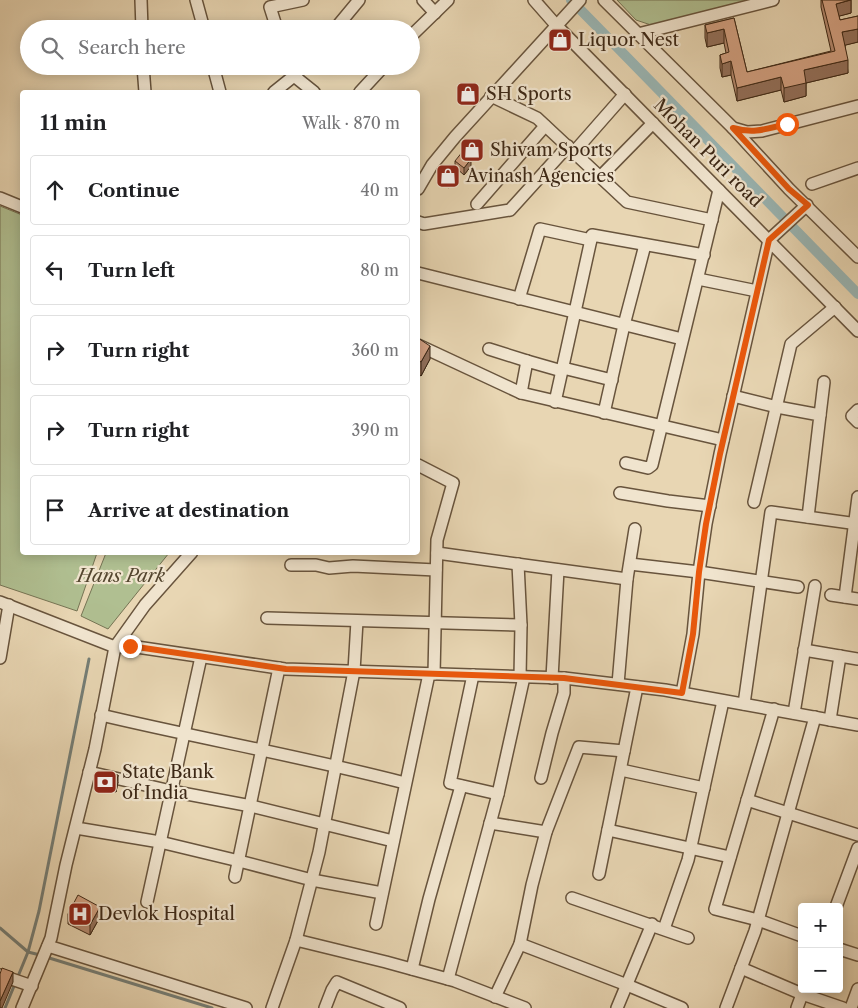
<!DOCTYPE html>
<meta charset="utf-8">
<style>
body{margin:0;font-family:"Libre Caslon Text",serif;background:#f6f6f6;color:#202124}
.controls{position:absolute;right:15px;bottom:15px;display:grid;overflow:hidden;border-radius:5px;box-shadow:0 2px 12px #0003}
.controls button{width:45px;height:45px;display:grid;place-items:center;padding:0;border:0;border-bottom:1px solid #e0e0e0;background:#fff;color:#202124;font:25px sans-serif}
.stop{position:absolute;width:15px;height:15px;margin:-11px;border:4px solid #ea580c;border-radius:50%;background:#fff}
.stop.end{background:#ea580c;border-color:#fff;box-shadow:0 1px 5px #0008}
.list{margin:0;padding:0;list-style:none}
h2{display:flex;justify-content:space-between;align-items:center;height:65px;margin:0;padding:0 20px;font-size:21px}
h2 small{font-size:16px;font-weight:400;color:#757577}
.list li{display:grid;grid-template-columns:32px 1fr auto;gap:15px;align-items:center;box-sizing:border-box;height:70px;margin:0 10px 10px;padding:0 10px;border:1px solid #e0e0e0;border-radius:5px}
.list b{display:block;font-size:19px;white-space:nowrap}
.list em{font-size:16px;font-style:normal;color:#757577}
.icon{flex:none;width:28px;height:28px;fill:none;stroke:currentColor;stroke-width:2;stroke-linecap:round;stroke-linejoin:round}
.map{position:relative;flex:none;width:858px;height:1008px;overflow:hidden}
.search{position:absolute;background:#fff;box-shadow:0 2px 12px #0003;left:20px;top:20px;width:400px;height:55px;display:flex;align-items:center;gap:12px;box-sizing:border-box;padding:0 18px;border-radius:28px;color:#757577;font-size:19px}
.panel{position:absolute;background:#fff;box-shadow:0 2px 12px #0003;left:20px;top:90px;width:400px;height:465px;border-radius:5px}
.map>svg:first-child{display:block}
.green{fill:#b0bf91;stroke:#767454}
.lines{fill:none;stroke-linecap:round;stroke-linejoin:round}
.stream{stroke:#757e76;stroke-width:3}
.canal{stroke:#9ab7b6;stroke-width:10}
.minor-casing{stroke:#68543d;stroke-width:14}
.minor{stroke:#f0e4ce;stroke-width:11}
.wall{fill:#b68b71;stroke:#3d2816}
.shaded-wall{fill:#94715c;stroke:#3d2816}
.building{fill:#d4a283;stroke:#3d2816}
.route{stroke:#ea580c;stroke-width:6}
.labels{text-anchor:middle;stroke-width:4.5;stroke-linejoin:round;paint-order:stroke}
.poi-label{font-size:18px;fill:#3d2816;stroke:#f0e4ce;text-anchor:start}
.street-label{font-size:18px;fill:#3d2816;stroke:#f0e4ce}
.park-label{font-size:18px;font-style:italic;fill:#54462f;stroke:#f0e4ce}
</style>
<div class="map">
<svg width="858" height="1008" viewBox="0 0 858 1008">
<rect width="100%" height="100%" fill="#e8d6b3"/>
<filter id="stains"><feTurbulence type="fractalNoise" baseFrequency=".004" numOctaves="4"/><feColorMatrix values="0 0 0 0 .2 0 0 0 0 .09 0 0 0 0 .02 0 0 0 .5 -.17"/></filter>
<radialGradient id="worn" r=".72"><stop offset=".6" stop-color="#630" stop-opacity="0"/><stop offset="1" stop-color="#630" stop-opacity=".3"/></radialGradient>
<!-- green -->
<g class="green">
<polygon points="617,0 750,0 651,25 636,20"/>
<polygon points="0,206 22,215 22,552 97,553 77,611 0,585"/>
<polygon points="106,553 169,553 108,629 81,616"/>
</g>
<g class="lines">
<!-- stream -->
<g class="stream">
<polyline points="0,928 28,952 40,955"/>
<polyline points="46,957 212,1008"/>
<polyline points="5,1008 28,952 39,911 89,659"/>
</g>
<!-- canal -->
<polyline class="canal" points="571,0 858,294"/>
<!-- minor casing -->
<g class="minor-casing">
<g id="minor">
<polyline points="141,0 142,29"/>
<polyline points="196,0 204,29"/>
<polyline points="423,0 435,13"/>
<polyline points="534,0 556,25 858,331"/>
<polyline points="604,0 733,128 747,132 762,131 858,106"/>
<polyline points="277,29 270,7 303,0"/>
<polyline points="335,29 359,0"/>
<polyline points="638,34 773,0"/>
<polyline points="411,36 448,0"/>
<polyline points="143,66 145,92"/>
<polyline points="213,66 220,92"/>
<polyline points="303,66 294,76 314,92"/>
<polyline points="274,92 294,76 291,66"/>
<polyline points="360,92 384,66"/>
<polyline points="491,96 537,118 627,202 712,220"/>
<polyline points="733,128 789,189 858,257"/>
<polyline points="574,152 625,94"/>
<polyline points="601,176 653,123"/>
<polyline points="812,184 858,168"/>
<polyline points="418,189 432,165 455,137 580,0"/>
<polyline points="0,198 22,207"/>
<polyline points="477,204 545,126"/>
<polyline points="418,222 424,224 510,210 568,146"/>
<polyline points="418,273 682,339"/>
<polyline points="698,279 757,291"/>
<polyline points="519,299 540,229 591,240"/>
<polyline points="418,345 521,393 723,440"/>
<polyline points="489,349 527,361"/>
<polyline points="563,368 612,380"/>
<polyline points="521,393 527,361 562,371"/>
<polyline points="733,396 777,407 820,415 808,517"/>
<polyline points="555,402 592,235 704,255"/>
<polyline points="858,410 852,416 858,422"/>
<polyline points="604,413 624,325 645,245"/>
<polyline points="820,415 824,382"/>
<polyline points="626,463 648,468 652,465 719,190"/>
<polyline points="418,465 453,483 437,540 434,674"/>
<polyline points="620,493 668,501 710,506"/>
<polyline points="754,502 791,344 835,307"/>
<polyline points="437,553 627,579"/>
<polyline points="518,564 521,625 520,677"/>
<polyline points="630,564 699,572 798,587"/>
<polyline points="291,565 316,565 329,568 353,566 436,570"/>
<polyline points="831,595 858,599"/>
<polyline points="845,597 858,497"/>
<polyline points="0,602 115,647 130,646 285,669 564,678 665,690 858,725"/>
<polyline points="267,618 521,625"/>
<polyline points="804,650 858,659"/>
<polyline points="0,658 9,605"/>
<polyline points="473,675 450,783 498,794"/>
<polyline points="552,678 558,570"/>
<polyline points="618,684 627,579 635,529"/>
<polyline points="682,693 693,634 699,572 706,524 720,454 769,240 807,205"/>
<polyline points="744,704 771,512 858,524"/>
<polyline points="774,709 715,909 758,920 802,936"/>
<polyline points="794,713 815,586"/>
<path d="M101 715C202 739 305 757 405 783"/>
<polyline points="830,720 840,656"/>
<polyline points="621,770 704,788"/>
<polyline points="89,772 171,791 251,806 393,841"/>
<polyline points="541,778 552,733 564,693 564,678"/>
<polyline points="747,800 858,835"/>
<polyline points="490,823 546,832"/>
<polyline points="76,828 160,842 239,861 312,880 382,893"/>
<polyline points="608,830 730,857"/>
<polyline points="599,874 637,687"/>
<polyline points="235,877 279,668"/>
<polyline points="572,898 688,938"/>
<polyline points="147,902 201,657"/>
<polyline points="836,907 858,848"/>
<polyline points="376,924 429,674"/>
<polyline points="664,929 688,860 723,701"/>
<polyline points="296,940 386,962 455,981 525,1008"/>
<polyline points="520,944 627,985 682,1008"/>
<polyline points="48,946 246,1008"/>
<polyline points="839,949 858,955"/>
<polyline points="741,968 802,994 843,1008"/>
<polyline points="412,969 429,899 461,786"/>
<polyline points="0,975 32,986"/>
<polyline points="448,979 498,794 524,677"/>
<polyline points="495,997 520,944 532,885 546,832 579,747 624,751"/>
<polyline points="22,1008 51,938 66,865 95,749 115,647 145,605 192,552"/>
<polyline points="272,1008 296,940 319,852 354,671 357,621"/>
<polyline points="325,1008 332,990 337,982 400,1008"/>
<polyline points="617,1008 652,924"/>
<polyline points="726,1008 755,931 815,717"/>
<polyline points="797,1008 804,989"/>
<polyline points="851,1008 858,989"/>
</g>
</g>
<!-- minor -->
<use href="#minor" class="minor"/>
</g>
<!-- wall -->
<g class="wall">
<polygon points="821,0 851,0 851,13 839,16 840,20 858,16 858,42 845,45 848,73 806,83 806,96 784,102 781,90 737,101 731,75 722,77 720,68 720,55 726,53 724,43 707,47 705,38 705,25 734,18 747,72 831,51 821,7"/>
<polygon points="455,161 471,166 464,175 455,167"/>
<polygon points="441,175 457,178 449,188 441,182"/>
<polygon points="418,338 430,359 421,376 418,374"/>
<polygon points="101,782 118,782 116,792 101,789"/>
<polygon points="68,914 100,917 90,935 68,924"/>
</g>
<!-- shaded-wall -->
<g class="shaded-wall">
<polygon points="851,0 851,13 836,17 836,4"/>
<polygon points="724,29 724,43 707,47 707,33"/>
<polygon points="858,29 858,42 842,46 842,32"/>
<polygon points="848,60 848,73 806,83 806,96 784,102 784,88 804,70"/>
<polygon points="731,61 731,75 722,77 722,64"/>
<polygon points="781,77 781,90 737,101 737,88"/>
<polygon points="471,159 471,166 464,175 464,168"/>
<polygon points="457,171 457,178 449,188 449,181"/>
<polygon points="430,346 430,359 421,376 421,362"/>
<polygon points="118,775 118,782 116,792 116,785"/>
<polygon points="100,907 100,917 90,935 90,925"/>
<polygon points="13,972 13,982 2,1008 0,1008 0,1001"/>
</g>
<!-- building -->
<g class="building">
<polygon points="822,0 850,0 836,4 840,20 858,16 858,29 842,32 848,60 804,70 806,83 784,88 781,77 737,88 731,61 722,64 720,55 729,52 724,29 707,33 705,25 734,18 747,72 835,51"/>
<polygon points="463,151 471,159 464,168 455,161"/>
<polygon points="449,165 457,171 449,181 441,175"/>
<polygon points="418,338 430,346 421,362 418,360"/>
<polygon points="103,772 118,775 116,785 101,782"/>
<polygon points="78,895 100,907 90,925 68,914"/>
<polygon points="2,968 13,972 0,1001 0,974"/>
</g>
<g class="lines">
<!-- route -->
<path class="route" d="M130 646 286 669 564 678 682 693 693 634 699 572 706 524 720 454 769 240 808 205 789 189 733 128C754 134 766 129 787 124"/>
</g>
<!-- icons -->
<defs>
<g id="shop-square" transform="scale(1.25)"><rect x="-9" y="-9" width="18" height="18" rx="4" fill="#8f2418" stroke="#f0e4ce"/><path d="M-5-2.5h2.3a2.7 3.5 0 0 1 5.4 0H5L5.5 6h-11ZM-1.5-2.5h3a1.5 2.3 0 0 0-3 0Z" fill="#fff"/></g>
<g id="bank-square" transform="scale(1.25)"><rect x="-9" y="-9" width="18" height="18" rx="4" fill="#8f2418" stroke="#f0e4ce"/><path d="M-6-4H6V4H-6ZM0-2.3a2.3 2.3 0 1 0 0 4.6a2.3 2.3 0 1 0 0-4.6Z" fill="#fff"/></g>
<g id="hospital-square" transform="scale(1.25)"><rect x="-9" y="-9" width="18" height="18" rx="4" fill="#8f2418" stroke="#f0e4ce"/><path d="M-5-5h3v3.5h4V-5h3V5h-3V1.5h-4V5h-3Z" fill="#fff"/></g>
</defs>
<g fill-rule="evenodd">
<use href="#shop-square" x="560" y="40"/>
<use href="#shop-square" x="468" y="94"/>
<use href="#shop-square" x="472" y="150"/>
<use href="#shop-square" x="448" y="176"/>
<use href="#bank-square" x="105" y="782"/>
<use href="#hospital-square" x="80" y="914"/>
</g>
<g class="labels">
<!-- poi labels -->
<g class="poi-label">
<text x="578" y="46">Liquor Nest</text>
<text x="486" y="100">SH Sports</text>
<text x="490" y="156">Shivam Sports</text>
<text x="466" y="182">Avinash Agencies</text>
<text x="122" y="778">State Bank<tspan x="122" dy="21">of India</tspan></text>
<text x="98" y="920">Devlok Hospital</text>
</g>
<!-- street labels -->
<g class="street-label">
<text transform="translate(708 153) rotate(45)" y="6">Mohan Puri road</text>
</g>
<!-- park labels -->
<g class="park-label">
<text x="121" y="582">Hans Park</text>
</g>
</g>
<rect width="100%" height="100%" filter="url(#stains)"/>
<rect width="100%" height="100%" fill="url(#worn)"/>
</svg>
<div class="controls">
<button>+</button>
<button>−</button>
</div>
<div class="stop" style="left:787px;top:124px"></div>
<div class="stop end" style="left:130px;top:646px"></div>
<div class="search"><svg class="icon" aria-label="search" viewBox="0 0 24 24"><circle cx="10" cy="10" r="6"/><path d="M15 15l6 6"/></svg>Search here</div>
<section class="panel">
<h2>11 min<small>Walk · 870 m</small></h2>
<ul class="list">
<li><svg class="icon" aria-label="ahead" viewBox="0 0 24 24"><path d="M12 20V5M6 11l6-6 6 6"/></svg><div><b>Continue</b></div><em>40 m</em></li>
<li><svg class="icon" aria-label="left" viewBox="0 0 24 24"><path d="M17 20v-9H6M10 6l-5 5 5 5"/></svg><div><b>Turn left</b></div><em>80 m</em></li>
<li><svg class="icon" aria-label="right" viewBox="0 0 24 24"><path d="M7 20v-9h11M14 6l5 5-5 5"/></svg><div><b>Turn right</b></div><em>360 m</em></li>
<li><svg class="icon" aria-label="right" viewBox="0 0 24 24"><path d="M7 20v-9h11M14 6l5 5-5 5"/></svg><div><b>Turn right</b></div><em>390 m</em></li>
<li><svg class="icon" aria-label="arrive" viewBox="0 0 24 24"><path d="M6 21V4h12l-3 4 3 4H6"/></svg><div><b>Arrive at destination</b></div></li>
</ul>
</section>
</div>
